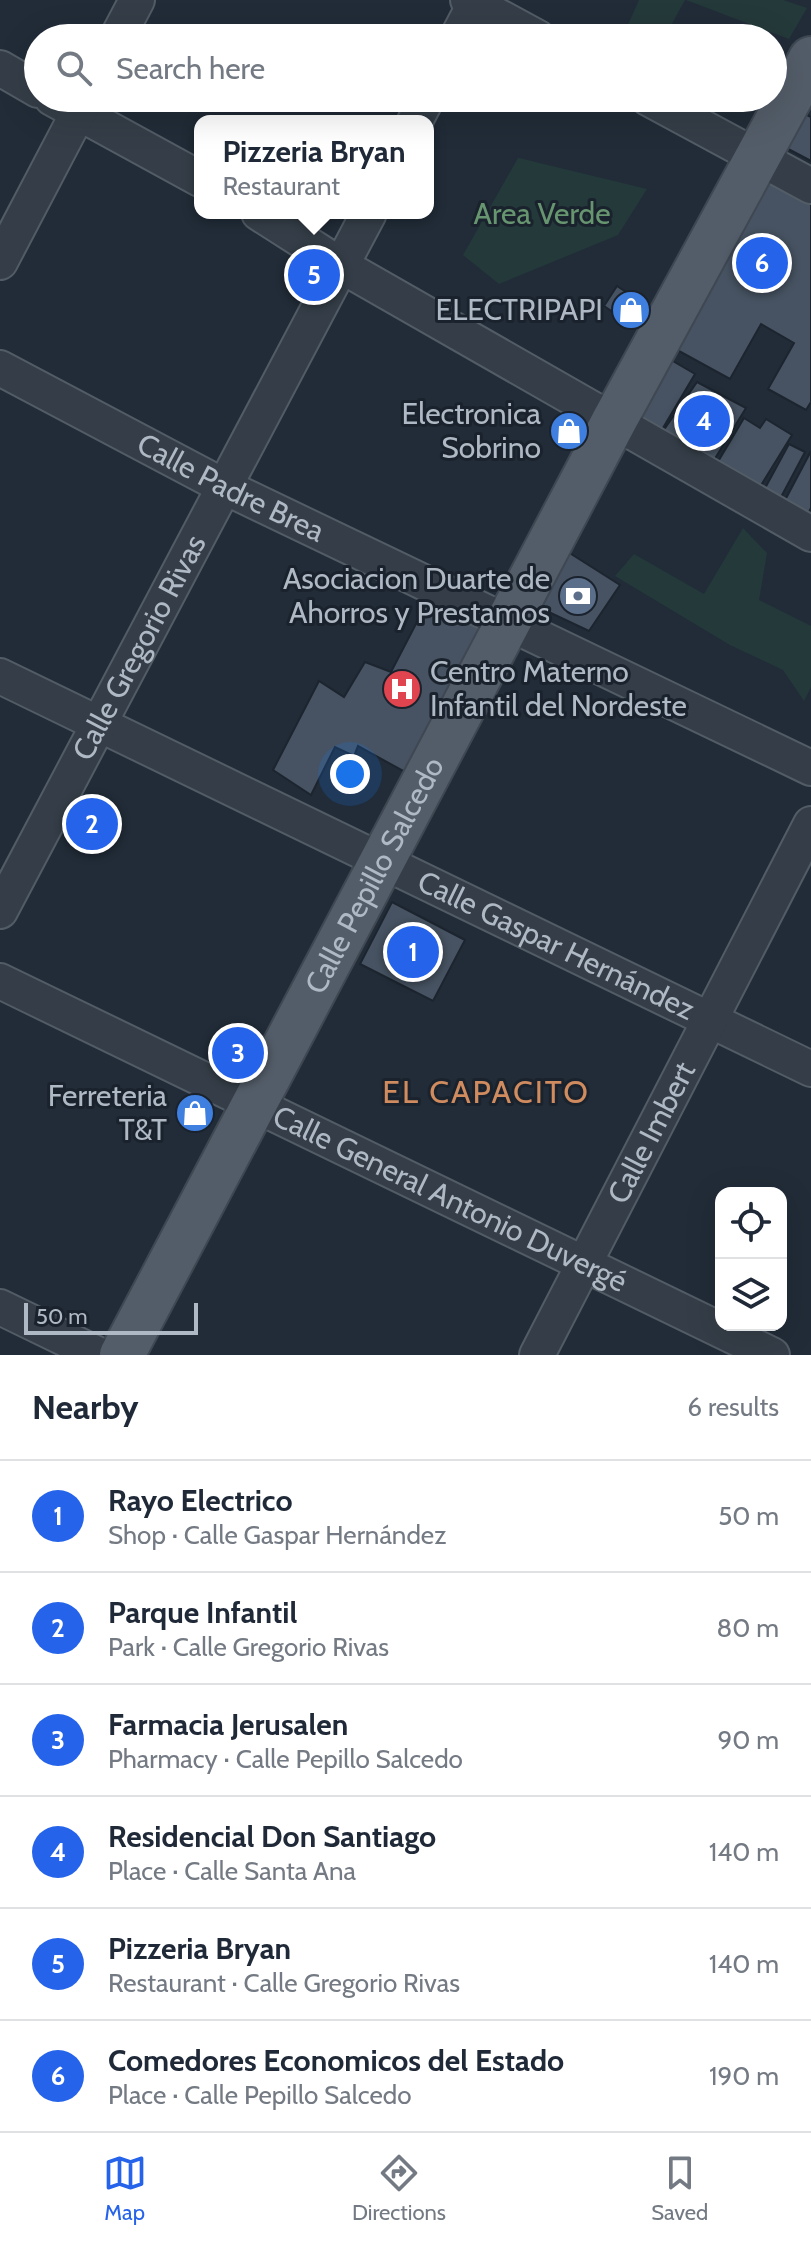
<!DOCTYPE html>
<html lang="en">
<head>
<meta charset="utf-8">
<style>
  :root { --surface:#fff; --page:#f2f2f3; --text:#1f2937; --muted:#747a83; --line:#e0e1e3; --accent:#2563eb }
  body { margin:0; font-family:Cabin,sans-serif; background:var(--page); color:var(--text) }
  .controls { position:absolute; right:24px; bottom:24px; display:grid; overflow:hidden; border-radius:16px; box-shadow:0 8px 32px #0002 }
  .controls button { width:72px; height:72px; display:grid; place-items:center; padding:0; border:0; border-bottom:2px solid var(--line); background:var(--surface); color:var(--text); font:40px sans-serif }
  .scale { position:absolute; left:24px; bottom:20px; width:174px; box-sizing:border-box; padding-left:8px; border:4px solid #afb9c5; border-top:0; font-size:22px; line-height:28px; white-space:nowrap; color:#afb9c5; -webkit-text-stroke:6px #1a232d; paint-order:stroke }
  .you { position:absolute; left:350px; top:774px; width:28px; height:28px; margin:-20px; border:6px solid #fff; border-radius:50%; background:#1a73e8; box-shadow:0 0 0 12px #1a73e833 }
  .badge { display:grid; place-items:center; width:52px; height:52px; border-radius:50%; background:var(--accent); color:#fff; font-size:26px; font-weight:700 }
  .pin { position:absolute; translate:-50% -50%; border:4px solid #fff; box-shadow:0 2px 8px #0006 }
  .popup { position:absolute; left:194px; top:115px; width:240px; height:104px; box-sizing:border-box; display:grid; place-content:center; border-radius:16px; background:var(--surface); filter:drop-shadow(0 2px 6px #0005); font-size:26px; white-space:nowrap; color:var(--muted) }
  .popup b { font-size:30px; color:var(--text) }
  .popup::after { content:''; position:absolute; left:50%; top:100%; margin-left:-16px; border:16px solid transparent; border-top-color:var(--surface) }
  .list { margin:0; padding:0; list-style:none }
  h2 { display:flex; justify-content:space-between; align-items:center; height:104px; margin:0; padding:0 32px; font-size:34px }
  h2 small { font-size:26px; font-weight:400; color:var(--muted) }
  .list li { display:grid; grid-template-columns:52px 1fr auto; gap:24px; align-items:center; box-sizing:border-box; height:112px; padding:0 32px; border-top:2px solid var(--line) }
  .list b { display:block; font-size:30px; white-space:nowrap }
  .list p { margin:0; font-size:26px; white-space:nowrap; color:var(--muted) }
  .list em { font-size:26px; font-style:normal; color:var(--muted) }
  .icon { flex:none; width:44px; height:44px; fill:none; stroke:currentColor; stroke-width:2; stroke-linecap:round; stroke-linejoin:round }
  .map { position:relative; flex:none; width:811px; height:1355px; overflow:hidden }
  .search { position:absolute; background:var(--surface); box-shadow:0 8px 32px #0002; left:24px; right:24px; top:24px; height:88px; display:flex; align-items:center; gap:20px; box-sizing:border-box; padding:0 28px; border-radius:44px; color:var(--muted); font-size:30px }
  .sheet { height:776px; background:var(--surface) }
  nav { display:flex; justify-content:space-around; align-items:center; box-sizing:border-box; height:112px; border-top:2px solid var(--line); background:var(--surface); font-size:22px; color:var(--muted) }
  nav a { display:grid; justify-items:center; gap:4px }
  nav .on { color:var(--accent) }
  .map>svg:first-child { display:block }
  .green { fill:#24393a }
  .building { fill:#475362; stroke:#1c252f; stroke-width:2 }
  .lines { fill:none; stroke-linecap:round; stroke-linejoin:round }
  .minor-casing { stroke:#525c66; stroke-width:38 }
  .major-casing { stroke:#3e4752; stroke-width:48 }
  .minor { stroke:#353e48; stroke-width:34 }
  .major { stroke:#535d69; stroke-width:44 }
  .labels { text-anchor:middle; stroke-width:6; stroke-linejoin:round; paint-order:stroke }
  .park-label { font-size:30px; fill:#679570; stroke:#1a232d }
  .poi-label { font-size:30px; fill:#afb9c5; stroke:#1a232d; text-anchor:end }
  .street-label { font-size:30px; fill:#afb9c5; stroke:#1a232d }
  .neighbourhood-label { font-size:32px; letter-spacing:2px; fill:#d08b5f; stroke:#1a232d }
</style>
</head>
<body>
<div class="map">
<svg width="811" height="1355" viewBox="0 0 811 1355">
  <rect width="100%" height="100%" fill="#212c38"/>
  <!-- green -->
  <path class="green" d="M 639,0 L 685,0 L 664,38 L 622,38 Z
    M 686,0 L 783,0 L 807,8 L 789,39 Z
    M 518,158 L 519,158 L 647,189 L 618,235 L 499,284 L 463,255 Z
    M 743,528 L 767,553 L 759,600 L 811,626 L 811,687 L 804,701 L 783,670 L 730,645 L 615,576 L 634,554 L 704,594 Z
    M 89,801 L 109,808 L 105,840 L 85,849 L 68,839 Z"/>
  <!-- building -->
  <path class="building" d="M 793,108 L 811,117 L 811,161 L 775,142 Z
    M 764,176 L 811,202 L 811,402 L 806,410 L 768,389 L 794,343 L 761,324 L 730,379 L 668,345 Z
    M 617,286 L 658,313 L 644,333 L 604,306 Z
    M 666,357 L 695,374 L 660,433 L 631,416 Z
    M 697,382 L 746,408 L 711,465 L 661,434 Z
    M 744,418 L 760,428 L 766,419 L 792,435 L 758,490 L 716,465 Z
    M 789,444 L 805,452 L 780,499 L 764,490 Z
    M 811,451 L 811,508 L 807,516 L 783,504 Z
    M 568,552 L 620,585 L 589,631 L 538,607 Z
    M 432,593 L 492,626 L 405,772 L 358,746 L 354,756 L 335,747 L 311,795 L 273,770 L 319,681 L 344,697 L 365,662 L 391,672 Z
    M 392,902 L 465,940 L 433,1001 L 360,964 Z"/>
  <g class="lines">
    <defs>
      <g id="minor">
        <path d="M 468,0 L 538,38"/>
        <path d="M 117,38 L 137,0"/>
        <path d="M 457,38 L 477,0"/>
        <path d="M 0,68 L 38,90"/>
        <path d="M 52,98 L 200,179"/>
        <path d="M 648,98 L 811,186"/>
        <path d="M 415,121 L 427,98"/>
        <path d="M 259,213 L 342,266 L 811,534"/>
        <path d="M 0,262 L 86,98"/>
        <path id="s1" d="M 0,368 L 223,486 L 811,768"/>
        <path id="s2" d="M 0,676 L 811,1069"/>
        <path id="s3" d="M 0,911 L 369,213"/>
        <path id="s4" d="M 0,981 L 772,1355"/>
        <path d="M 0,1307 L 99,1355"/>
        <path id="s5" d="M 537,1355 L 811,824"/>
      </g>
      <g id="major">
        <path id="s6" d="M 122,1355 L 614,421 L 811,59"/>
      </g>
    </defs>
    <!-- minor casing -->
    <use href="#minor" class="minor-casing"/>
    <!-- major casing -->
    <use href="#major" class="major-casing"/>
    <!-- minor -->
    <use href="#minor" class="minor"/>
    <!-- major -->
    <use href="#major" class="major"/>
  </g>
  <!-- icons -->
  <defs>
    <symbol id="shop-disc" viewBox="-11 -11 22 22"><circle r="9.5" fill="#3f7fe0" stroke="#1a232d"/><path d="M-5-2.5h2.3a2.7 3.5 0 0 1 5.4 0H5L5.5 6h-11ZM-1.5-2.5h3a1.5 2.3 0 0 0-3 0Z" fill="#fff"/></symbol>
    <symbol id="bank-disc" viewBox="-11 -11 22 22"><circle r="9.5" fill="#5c6f8a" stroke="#1a232d"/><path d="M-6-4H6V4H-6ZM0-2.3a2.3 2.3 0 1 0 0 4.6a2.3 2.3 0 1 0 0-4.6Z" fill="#fff"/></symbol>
    <symbol id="hospital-disc" viewBox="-11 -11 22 22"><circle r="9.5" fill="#e0444e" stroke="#1a232d"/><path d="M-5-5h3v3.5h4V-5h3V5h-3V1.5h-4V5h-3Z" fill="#fff"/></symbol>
  </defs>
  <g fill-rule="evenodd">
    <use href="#shop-disc" x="609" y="288" width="44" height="44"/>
    <use href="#shop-disc" x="547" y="409" width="44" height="44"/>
    <use href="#bank-disc" x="556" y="574" width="44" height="44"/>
    <use href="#hospital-disc" x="380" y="667" width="44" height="44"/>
    <use href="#shop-disc" x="173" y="1091" width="44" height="44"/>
  </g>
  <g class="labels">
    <!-- park labels -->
    <g class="park-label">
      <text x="542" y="224">Area Verde</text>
    </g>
    <!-- poi labels -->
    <g class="poi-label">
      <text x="603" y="320">ELECTRIPAPI</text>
      <text x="541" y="424">Electronica<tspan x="541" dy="34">Sobrino</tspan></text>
      <text x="550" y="589">Asociacion Duarte de<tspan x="550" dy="34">Ahorros y Prestamos</tspan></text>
      <text x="430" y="682" text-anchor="start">Centro Materno<tspan x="430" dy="34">Infantil del Nordeste</tspan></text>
      <text x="167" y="1106">Ferreteria<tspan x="167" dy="34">T&amp;T</tspan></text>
    </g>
    <!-- street labels -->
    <g class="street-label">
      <text dy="10" stroke="none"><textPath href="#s1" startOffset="260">Calle Padre Brea</textPath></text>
      <text dy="10" stroke="none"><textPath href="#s3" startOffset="298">Calle Gregorio Rivas</textPath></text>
      <text dy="10" stroke="none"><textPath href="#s6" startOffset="542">Calle Pepillo Salcedo</textPath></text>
      <text dy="10" stroke="none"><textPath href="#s2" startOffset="618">Calle Gaspar Hernández</textPath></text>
      <text dy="10" stroke="none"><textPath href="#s5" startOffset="250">Calle Imbert</textPath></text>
      <text dy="10" stroke="none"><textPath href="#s4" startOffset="500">Calle General Antonio Duvergé</textPath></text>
    </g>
    <!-- neighbourhood labels -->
    <g class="neighbourhood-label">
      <text x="486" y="1103">EL CAPACITO</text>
    </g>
  </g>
</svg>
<div class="controls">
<button><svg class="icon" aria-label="locate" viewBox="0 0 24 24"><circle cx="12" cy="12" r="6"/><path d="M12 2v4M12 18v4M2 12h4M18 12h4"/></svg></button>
<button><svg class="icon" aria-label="layers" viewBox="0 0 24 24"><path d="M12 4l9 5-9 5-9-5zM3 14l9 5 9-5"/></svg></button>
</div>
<div class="scale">50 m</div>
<div class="you"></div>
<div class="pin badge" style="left:413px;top:952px">1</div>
<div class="pin badge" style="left:92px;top:824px">2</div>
<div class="pin badge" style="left:238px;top:1053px">3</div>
<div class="pin badge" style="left:704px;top:421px">4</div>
<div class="pin badge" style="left:314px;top:275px">5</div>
<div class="popup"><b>Pizzeria Bryan</b>Restaurant</div>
<div class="pin badge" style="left:762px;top:263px">6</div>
<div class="search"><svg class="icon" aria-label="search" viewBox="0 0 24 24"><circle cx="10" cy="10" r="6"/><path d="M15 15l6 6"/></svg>Search here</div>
</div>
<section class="sheet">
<h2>Nearby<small>6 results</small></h2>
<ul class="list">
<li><span class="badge">1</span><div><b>Rayo Electrico</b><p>Shop · Calle Gaspar Hernández</p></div><em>50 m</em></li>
<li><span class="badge">2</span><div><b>Parque Infantil</b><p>Park · Calle Gregorio Rivas</p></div><em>80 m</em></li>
<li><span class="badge">3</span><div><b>Farmacia Jerusalen</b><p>Pharmacy · Calle Pepillo Salcedo</p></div><em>90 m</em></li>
<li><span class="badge">4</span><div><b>Residencial Don Santiago</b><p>Place · Calle Santa Ana</p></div><em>140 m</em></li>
<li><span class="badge">5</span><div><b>Pizzeria Bryan</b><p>Restaurant · Calle Gregorio Rivas</p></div><em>140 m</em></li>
<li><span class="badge">6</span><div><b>Comedores Economicos del Estado</b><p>Place · Calle Pepillo Salcedo</p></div><em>190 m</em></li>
</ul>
</section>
<nav>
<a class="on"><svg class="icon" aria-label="map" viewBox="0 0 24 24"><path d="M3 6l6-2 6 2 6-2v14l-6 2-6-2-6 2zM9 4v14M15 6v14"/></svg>Map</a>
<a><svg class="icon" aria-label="directions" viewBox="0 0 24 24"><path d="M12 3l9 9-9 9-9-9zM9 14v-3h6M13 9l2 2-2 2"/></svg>Directions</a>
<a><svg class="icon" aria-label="saved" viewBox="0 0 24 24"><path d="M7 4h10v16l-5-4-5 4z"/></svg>Saved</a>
</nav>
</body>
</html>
